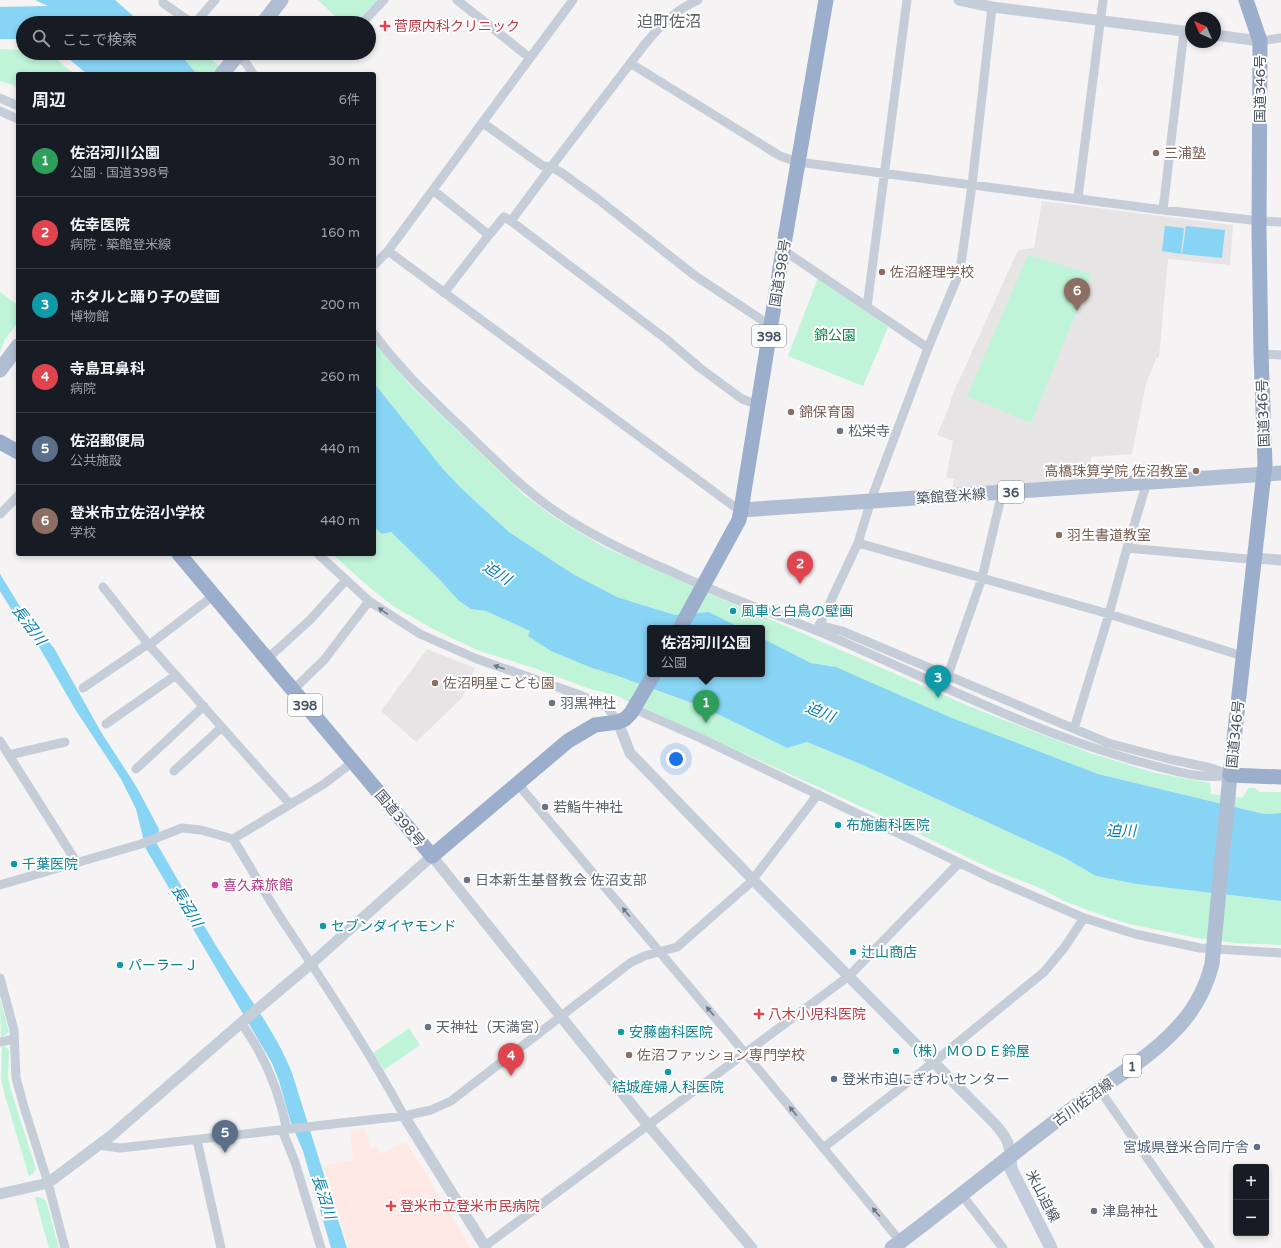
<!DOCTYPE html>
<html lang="ja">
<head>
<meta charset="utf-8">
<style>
  :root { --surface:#171b24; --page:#20242c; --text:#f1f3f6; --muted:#9ea1a6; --line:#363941; --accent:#d93025 }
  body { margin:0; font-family:"Varela Round","Noto Sans JP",sans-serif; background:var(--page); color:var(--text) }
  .controls { position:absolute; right:12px; bottom:12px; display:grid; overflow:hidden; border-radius:4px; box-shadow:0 2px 6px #0003 }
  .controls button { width:36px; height:36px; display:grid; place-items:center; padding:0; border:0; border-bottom:1px solid var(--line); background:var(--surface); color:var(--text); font:20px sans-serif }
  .compass { position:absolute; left:1185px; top:12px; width:36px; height:36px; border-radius:50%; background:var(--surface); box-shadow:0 2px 6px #0003; rotate:315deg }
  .you { position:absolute; left:676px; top:759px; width:14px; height:14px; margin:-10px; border:3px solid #fff; border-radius:50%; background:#1a73e8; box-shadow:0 0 0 6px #1a73e833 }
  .badge { display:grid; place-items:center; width:26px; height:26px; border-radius:50%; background:var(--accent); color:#fff; font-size:13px; font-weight:700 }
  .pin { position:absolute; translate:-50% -33px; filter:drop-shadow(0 1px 2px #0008) }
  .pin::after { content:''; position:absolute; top:21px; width:14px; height:12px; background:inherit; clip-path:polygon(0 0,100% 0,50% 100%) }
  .popup { position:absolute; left:647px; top:625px; width:118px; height:52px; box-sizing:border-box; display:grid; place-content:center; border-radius:4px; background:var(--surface); filter:drop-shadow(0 1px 3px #0005); font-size:13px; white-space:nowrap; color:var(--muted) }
  .popup b { font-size:15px; color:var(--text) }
  .popup::after { content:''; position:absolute; left:50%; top:100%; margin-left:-8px; border:8px solid transparent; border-top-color:var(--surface) }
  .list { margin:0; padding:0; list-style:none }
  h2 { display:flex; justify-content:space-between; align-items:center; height:52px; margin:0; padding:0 16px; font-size:17px }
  h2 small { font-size:13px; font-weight:400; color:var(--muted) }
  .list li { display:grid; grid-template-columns:26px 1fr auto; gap:12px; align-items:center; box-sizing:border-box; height:72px; padding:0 16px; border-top:1px solid var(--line) }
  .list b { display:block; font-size:15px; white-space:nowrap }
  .list p { margin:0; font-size:13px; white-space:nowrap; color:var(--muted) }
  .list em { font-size:13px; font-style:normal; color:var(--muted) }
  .icon { flex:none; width:22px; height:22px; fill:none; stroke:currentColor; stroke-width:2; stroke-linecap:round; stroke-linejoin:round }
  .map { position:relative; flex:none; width:1281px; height:1248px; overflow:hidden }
  .search { position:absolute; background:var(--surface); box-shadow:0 2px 6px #0003; left:16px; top:16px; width:360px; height:44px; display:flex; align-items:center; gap:10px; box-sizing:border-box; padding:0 14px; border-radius:22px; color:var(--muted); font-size:15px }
  .panel { position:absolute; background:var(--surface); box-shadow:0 2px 6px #0003; left:16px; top:72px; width:360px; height:484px; border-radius:4px }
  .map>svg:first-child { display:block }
  .education { fill:#e6e4e4 }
  .medical { fill:#fee9e4 }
  .green { fill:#bff4d9 }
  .water { fill:#88d4f5 }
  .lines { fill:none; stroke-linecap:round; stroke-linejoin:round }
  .minor { stroke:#c5cdd8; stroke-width:9 }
  .tertiary { stroke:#c5cdd8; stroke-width:11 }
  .secondary { stroke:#c4cddc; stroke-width:13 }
  .primary { stroke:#b0bed3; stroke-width:15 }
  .trunk { stroke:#9baecc; stroke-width:15 }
  .oneway { fill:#6e7885 }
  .health-dot { fill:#e0444e; stroke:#fff; stroke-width:1.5 }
  .education-dot { fill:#8d6e63; stroke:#fff; stroke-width:1.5 }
  .worship-dot { fill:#6b7280; stroke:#fff; stroke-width:1.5 }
  .culture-dot { fill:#0f9aa8; stroke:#fff; stroke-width:1.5 }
  .hotel-dot { fill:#d1479c; stroke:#fff; stroke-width:1.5 }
  .service-dot { fill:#5c6f8a; stroke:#fff; stroke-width:1.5 }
  .labels { text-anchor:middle; stroke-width:4; stroke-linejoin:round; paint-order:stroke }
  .shield { fill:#fff; stroke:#7f8791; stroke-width:1 }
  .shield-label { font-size:13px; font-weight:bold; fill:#485362 }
  .health-label { font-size:14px; fill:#be3a42; stroke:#fff; text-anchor:start }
  .street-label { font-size:14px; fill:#485362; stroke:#fff }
  .education-label { font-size:14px; fill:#785e54; stroke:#fff; text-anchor:start }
  .park-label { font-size:14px; fill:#0e8254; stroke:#fff }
  .worship-label { font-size:14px; fill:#5b616d; stroke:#fff; text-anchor:start }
  .culture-label { font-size:14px; fill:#0d838f; stroke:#fff; text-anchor:start }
  .hotel-label { font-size:14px; fill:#b23c85; stroke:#fff; text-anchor:start }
  .service-label { font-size:14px; fill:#4e5e75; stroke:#fff; text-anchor:start }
  .water-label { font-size:15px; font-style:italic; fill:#017db4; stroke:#fff }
  .quarter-label { font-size:16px; fill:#5e6268; stroke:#fff }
</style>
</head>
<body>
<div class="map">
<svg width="1281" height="1248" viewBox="0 0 1281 1248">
  <rect width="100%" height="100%" fill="#f5f3f3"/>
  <!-- education -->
  <path class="education" d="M 1042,201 L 1233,225 L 1230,265 L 1168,259 L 1159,357 L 1156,359 L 1146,384 L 1132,454 L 1091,457 L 1091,481 L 952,489 L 954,479 L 946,478 L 953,441 L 937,435 L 949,407 L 952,396 L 1018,250 L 1034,248 Z
    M 427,649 L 475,668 L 462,698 L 416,742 L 381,711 Z"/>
  <!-- medical -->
  <path class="medical" d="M 365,1128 L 371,1149 L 375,1146 L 381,1154 L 406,1142 L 471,1248 L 349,1248 L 323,1165 L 353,1160 L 350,1129 Z"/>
  <!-- green -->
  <path class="green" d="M 318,0 L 378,0 L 355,23 L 342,23 Z
    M 0,49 L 23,50 L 23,53 L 35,53 L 57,60 L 75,74 L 18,74 L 18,89 L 13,85 L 0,81 Z
    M 179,53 L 208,53 L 207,55 L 228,74 L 197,74 Z
    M 1028,255 L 1092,274 L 1031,423 L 967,396 Z
    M 818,278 L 888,327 L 863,386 L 788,356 Z
    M 0,292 L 18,305 L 18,322 L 5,339 L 0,352 Z
    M 374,342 L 411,386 L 524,495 L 554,517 L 602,546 L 712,595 L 772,620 L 971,707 L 1090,753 L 1155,773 L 1210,783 L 1211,794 L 1242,798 L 1249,788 L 1255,788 L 1259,792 L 1281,792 L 1281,813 L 1264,814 L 1098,774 L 952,718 L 836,667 L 811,663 L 762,638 L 762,628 L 741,628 L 709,612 L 675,615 L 617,597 L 573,574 L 509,532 L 462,489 L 443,469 L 374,383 Z
    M 374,527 L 382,534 L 391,532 L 439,579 L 458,600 L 471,608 L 486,611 L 530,631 L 592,668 L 615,675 L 703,707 L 787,748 L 807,742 L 865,766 L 1063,857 L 1096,876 L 1136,884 L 1281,901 L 1281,945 L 1236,943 L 1197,938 L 1129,924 L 1107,917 L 1064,901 L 1040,888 L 998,872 L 882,816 L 646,709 L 636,706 L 618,696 L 587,688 L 534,668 L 477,650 L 433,629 L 393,606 L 368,586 L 332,554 L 374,554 Z
    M 0,999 L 9,1032 L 1,1038 Z
    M 409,1028 L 420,1045 L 384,1070 L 373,1053 Z
    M 4,1046 L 9,1050 L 8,1077 L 10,1087 L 36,1169 L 33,1174 L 29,1176 L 5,1096 L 1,1078 L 2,1047 Z
    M 38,1197 L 42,1198 L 46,1201 L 59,1248 L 49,1248 L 35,1198 Z"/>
  <!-- water -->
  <path class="water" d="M 35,0 L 115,0 L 141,23 L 23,23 L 23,39 L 0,39 L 0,7 L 48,6 Z
    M 62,53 L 179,53 L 197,74 L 87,74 Z
    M 1165,226 L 1184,228 L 1181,254 L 1162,251 Z
    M 1186,226 L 1225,230 L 1222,258 L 1182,254 Z
    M 374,383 L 443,469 L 462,489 L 509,532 L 573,574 L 617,597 L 675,615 L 709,612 L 741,628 L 650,628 L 650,674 L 762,674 L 762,638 L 811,663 L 836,667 L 952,718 L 1098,774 L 1264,814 L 1281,813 L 1281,901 L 1136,884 L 1096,876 L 1063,857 L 865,766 L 807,742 L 787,748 L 703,707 L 615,675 L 592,668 L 551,651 L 528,636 L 530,631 L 486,611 L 471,609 L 458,600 L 439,579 L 391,532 L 382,534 L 374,527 Z
    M 0,574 L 24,613 L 54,648 L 101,732 L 136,786 L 159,829 L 157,844 C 180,883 201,922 225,960 C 248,997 276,1032 292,1073 L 347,1248 L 331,1248 L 303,1151 L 291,1123 L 279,1081 L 272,1063 L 146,849 L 136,809 L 121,779 L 75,709 L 38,645 L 16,617 L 0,591 Z"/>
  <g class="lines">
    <!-- minor -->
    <path class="minor" d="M 163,0 L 163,3 L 192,23
      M 992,7 L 972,185 L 960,271 L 928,348 L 872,497 L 858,543 L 1109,614 L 1236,654 L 1244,655
      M 195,23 L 215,0
      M 362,23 L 384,0
      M 1260,41 L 1281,38
      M 234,53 L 246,63 L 253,74
      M 530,58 L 573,0
      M 630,63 L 780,156 L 798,162 L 1163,210 L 1260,221 L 1281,222
      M 0,98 L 18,106
      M 0,111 L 18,119
      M 483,123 L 543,166 L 551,167 L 562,173 L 599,200 L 694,275 L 771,326
      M 433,190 L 489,235
      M 1078,198 L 1103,0
      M 1163,210 L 1184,31
      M 511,221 L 666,339 L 700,368 L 742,399 L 758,405
      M 783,250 L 928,348
      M 388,251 L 732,505 L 741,510
      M 374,265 L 388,251 L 530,58 L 457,0
      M 444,293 L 489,235 L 504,217 L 511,221 L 551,167 L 645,44 C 660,26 675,10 698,0
      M 867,307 L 907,0
      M 374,334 C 401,371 436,403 469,435 C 497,462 525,491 558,513 C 591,535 626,552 663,568 C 688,579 714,591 740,601 C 773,614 808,626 841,641 C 942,685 1041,736 1148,764 C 1174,771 1203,780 1230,775
      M 1261,354 L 1281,355
      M 0,514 L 18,496
      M 1127,548 L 1248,559 L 1254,558
      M 318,554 L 369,601 L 420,634 L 477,659 L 577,694 L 601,704 L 607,707 L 618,722
      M 103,587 L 149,645
      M 213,596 L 149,645 L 290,804
      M 819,625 L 842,631 L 1108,743 L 1169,759 L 1211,768 L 1229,774
      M 817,630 L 858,543
      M 267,659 L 310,620 L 346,580
      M 948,675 L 982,578 L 1001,497 L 1001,492
      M 83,688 L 148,644
      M 293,690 L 324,660 L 369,601
      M 636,706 L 639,711 L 698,737 L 989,877 L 1084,918 L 1135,934 L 1200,948 L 1281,953
      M 106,724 L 176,675
      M 1074,729 L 1109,614 L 1127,548 L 1147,482
      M 0,741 L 77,863
      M 9,755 L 65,742
      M 136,769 L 204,706
      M 174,771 L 222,727
      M 517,783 L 745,1053 L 901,1242
      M 233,839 C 248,863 262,888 277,912 C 321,979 366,1045 404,1116
      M 0,885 L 141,844 L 182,828 L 201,830 L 233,839 L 324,784 L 353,762
      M 0,978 L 14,1030 L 16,1078 L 24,1107 L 48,1183 L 65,1248
      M 241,1023 C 264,1054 279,1091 287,1130
      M 0,1042 L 14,1039
      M 1099,1089 L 1210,1248
      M 282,1130 L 295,1162 L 321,1248
      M 197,1140 L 221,1248
      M 98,1145 L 120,1148 L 404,1116 L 431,1110 L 451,1101 L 630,963 L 644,956 L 677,947 L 750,883 L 818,794
      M 823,1148 L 934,1062 L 1044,972 L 1064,948 L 1084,918
      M 962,1195 L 1003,1248
      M 485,1246 L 849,976 L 959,863"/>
    <!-- tertiary -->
    <path class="tertiary" d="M 959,0 L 992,7 L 1191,32
      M 1215,35 L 1260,41
      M 1254,558 L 1281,560
      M 618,722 L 630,753 L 758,885 L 995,1124 C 1004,1135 1010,1141 1010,1157
      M 404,1116 L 486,1248
      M 0,1194 L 48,1183 L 112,1135 L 241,1023 L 312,963 L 432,856 L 648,1125 L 752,1248"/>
    <!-- secondary -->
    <path class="secondary" d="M 1010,1157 L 1011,1169 L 1051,1248"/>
    <!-- primary -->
    <path class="primary" d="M 263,23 L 281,0
      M 222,74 L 239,53
      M 0,370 L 18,346
      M 741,510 L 1281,473
      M 892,1248 C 955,1201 1016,1150 1080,1103 C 1113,1078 1150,1058 1178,1027 C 1195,1009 1206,988 1212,964 L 1230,775"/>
    <!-- trunk -->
    <path class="trunk" d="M 1246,0 L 1260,41 L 1259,230 L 1261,354 L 1265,464 L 1230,775 L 1281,777
      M 0,442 L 18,452
      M 179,554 L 432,856 L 568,741 L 595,725 L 618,722 L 625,719 L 631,713 L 654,674
      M 680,628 L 739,520 L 741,510 L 783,250 L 826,0"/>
  </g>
  <!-- one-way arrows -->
  <defs><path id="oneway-solid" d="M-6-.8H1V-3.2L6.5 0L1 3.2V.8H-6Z"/></defs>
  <g class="oneway">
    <use href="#oneway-solid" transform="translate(383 611) rotate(-145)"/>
    <use href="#oneway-solid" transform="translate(499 667) rotate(-161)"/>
    <use href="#oneway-solid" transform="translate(626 912) rotate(-130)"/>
    <use href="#oneway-solid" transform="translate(710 1011) rotate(-130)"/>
    <use href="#oneway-solid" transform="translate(793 1111) rotate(-129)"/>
    <use href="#oneway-solid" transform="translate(876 1212) rotate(-130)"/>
  </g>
  <!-- markers -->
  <g class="health-dot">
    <path d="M383 20h4v4h4v4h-4v4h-4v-4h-4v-4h4z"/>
    <path d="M757 1008h4v4h4v4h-4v4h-4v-4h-4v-4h4z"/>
    <path d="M389 1200h4v4h4v4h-4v4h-4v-4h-4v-4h4z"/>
  </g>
  <g class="education-dot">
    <circle cx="1156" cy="153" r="4"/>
    <circle cx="882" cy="272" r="4"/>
    <circle cx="791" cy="412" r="4"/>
    <circle cx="1196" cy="471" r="4"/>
    <circle cx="1059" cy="535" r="4"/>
    <circle cx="435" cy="683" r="4"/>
    <circle cx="629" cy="1055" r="4"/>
  </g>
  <g class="worship-dot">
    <circle cx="840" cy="431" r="4"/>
    <circle cx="552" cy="703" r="4"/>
    <circle cx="545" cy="807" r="4"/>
    <circle cx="467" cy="880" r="4"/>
    <circle cx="428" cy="1027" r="4"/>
    <circle cx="1094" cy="1211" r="4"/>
  </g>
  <g class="culture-dot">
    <circle cx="733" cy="611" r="4"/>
    <circle cx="838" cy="825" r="4"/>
    <circle cx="14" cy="864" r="4"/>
    <circle cx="323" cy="926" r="4"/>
    <circle cx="853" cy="952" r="4"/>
    <circle cx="120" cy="965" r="4"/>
    <circle cx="621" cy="1032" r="4"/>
    <circle cx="896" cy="1051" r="4"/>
    <circle cx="668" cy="1072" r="4"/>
  </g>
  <circle class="hotel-dot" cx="215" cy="885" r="4"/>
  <g class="service-dot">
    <circle cx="834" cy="1079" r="4"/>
    <circle cx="1257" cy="1147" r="4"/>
  </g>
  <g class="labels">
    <!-- shield labels -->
    <g class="shield">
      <rect x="752" y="325" width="34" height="22" rx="3"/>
      <rect x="998" y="481" width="26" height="22" rx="3"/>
      <rect x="288" y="694" width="34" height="22" rx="3"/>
      <rect x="1123" y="1055" width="18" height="22" rx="3"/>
    </g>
    <g class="shield-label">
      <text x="769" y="341">398</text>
      <text x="1011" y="497">36</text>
      <text x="305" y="710">398</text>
      <text x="1132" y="1071">1</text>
    </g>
    <!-- health labels -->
    <g class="health-label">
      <text x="394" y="31">菅原内科クリニック</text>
      <text x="768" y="1019">八木小児科医院</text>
      <text x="400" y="1211">登米市立登米市民病院</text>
    </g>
    <!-- street labels -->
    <g class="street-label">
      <text transform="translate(1260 89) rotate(-90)" y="5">国道346号</text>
      <text transform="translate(780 273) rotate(-81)" y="5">国道398号</text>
      <text transform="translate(1263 413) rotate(-92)" y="5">国道346号</text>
      <text transform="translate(951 496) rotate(-4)" y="5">築館登米線</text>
      <text transform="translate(1235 734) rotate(-84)" y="5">国道346号</text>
      <text transform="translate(400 818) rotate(50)" y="5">国道398号</text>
      <text transform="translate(1083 1102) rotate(-36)" y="5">古川佐沼線</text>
      <text transform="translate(1043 1196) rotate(63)" y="5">米山迫線</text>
    </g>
    <!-- education labels -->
    <g class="education-label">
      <text x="1164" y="158">三浦塾</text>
      <text x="890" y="277">佐沼経理学校</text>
      <text x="799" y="417">錦保育園</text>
      <text x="1188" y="476" text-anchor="end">高橋珠算学院 佐沼教室</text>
      <text x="1067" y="540">羽生書道教室</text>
      <text x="443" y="688">佐沼明星こども園</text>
      <text x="637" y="1060">佐沼ファッション専門学校</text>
    </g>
    <!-- park labels -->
    <g class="park-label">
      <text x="835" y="340">錦公園</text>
    </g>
    <!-- worship labels -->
    <g class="worship-label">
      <text x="848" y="436">松栄寺</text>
      <text x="560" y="708">羽黒神社</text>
      <text x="553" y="812">若鮨牛神社</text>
      <text x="475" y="885">日本新生基督教会 佐沼支部</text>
      <text x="436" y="1032">天神社（天満宮）</text>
      <text x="1102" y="1216">津島神社</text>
    </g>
    <!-- culture labels -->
    <g class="culture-label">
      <text x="741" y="616">風車と白鳥の壁画</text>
      <text x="846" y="830">布施歯科医院</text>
      <text x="22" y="869">千葉医院</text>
      <text x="331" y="931">セブンダイヤモンド</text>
      <text x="861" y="957">辻山商店</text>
      <text x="128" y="970">パーラーＪ</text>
      <text x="629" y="1037">安藤歯科医院</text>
      <text x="904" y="1056">（株）ＭＯＤＥ鈴屋</text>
      <text x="668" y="1092" text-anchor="middle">結城産婦人科医院</text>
    </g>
    <!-- hotel labels -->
    <g class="hotel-label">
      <text x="223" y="890">喜久森旅館</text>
    </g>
    <!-- service labels -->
    <g class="service-label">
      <text x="842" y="1084">登米市迫にぎわいセンター</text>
      <text x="1249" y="1152" text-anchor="end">宮城県登米合同庁舎</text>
    </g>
    <!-- water labels -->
    <g class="water-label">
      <text transform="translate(497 573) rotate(32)" y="5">迫川</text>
      <text transform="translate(29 625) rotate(53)" y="5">長沼川</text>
      <text transform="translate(820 712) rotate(22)" y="5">迫川</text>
      <text x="1121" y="836">迫川</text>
      <text transform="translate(187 906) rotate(59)" y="5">長沼川</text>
      <text transform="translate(324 1197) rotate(72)" y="5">長沼川</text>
    </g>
    <!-- quarter labels -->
    <g class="quarter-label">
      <text x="669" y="27">迫町佐沼</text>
    </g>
  </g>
</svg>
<div class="controls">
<button>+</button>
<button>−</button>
</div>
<svg class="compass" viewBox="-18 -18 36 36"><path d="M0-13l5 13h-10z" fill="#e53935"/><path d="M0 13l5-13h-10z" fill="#9ea1a6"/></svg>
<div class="you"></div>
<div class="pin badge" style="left:706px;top:723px;background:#2e9e5b">1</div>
<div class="popup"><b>佐沼河川公園</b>公園</div>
<div class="pin badge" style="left:800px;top:584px;background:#e0444e">2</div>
<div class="pin badge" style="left:938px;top:698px;background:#0f9aa8">3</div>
<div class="pin badge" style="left:511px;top:1076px;background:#e0444e">4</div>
<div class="pin badge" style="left:225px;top:1153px;background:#5c6f8a">5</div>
<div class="pin badge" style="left:1077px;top:311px;background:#8d6e63">6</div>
<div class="search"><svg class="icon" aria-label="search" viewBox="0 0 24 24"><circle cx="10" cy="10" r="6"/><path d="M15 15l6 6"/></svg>ここで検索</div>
<section class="panel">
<h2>周辺<small>6件</small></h2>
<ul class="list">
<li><span class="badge" style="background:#2e9e5b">1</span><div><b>佐沼河川公園</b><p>公園 · 国道398号</p></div><em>30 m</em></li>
<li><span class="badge" style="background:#e0444e">2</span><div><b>佐幸医院</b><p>病院 · 築館登米線</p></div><em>160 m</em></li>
<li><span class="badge" style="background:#0f9aa8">3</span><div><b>ホタルと踊り子の壁画</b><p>博物館</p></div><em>200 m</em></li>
<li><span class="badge" style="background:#e0444e">4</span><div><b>寺島耳鼻科</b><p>病院</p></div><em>260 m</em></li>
<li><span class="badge" style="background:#5c6f8a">5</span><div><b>佐沼郵便局</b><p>公共施設</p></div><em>440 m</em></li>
<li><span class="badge" style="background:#8d6e63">6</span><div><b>登米市立佐沼小学校</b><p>学校</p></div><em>440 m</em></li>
</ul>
</section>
</div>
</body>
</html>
